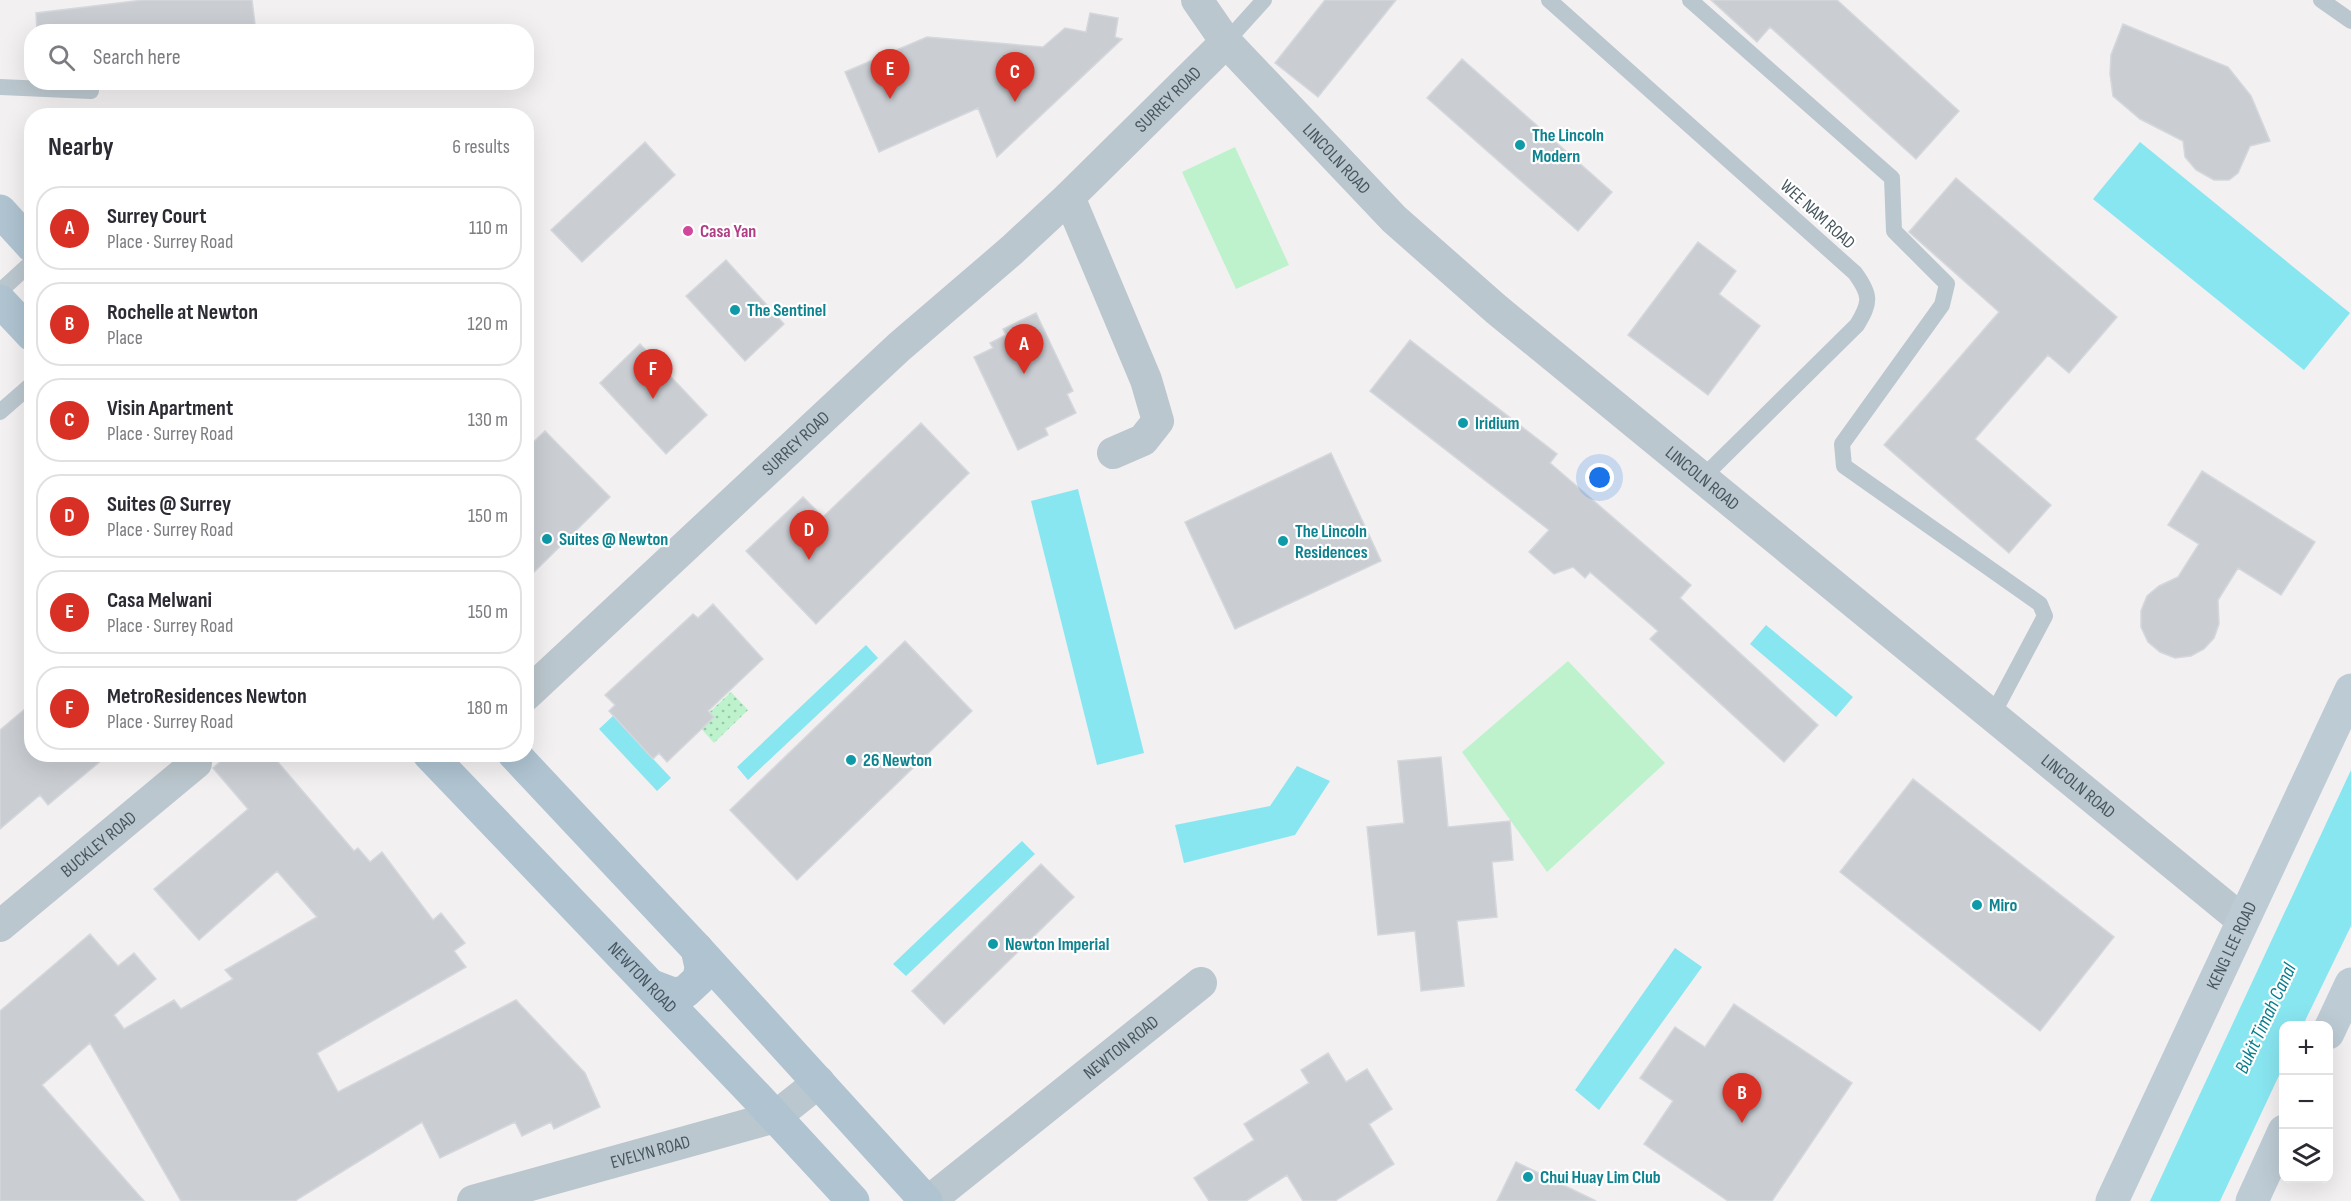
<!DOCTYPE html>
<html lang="en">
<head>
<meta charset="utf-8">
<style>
  :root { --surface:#fff; --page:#f7f7f7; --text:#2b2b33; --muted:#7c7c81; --line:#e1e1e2; --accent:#d93025 }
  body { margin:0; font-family:"Sofia Sans Condensed",sans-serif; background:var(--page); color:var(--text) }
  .controls { position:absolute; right:18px; bottom:18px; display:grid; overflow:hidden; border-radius:12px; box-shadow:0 6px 24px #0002 }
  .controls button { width:54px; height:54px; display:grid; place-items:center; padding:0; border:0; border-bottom:2px solid var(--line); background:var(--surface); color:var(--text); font:30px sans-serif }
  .you { position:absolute; left:1600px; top:478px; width:21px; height:21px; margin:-15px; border:4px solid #fff; border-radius:50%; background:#1a73e8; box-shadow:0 0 0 9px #1a73e833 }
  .badge { display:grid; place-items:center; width:39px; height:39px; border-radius:50%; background:var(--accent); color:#fff; font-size:20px; font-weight:700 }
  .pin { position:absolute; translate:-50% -50px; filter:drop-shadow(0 2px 3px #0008) }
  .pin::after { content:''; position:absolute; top:32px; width:21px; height:18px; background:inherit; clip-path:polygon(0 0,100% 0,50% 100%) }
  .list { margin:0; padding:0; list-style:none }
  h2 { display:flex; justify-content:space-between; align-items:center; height:78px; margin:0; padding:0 24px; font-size:26px }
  h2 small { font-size:20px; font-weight:400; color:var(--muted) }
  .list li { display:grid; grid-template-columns:39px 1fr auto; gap:18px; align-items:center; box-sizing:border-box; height:84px; margin:0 12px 12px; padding:0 12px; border:2px solid var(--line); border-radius:24px }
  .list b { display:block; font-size:22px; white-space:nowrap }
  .list p { margin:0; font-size:20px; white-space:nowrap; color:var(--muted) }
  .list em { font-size:20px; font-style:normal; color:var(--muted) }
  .icon { flex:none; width:33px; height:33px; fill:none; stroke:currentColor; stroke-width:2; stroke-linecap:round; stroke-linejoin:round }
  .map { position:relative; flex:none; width:2351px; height:1201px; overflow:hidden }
  .search { position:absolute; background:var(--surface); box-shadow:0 6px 24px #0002; left:24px; top:24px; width:510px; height:66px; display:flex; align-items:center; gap:15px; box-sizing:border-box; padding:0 21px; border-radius:24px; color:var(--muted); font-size:22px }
  .panel { position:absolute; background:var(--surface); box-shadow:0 6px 24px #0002; left:24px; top:108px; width:510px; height:654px; border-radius:24px }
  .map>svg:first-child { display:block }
  .grass { fill:#bdf2cc }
  .park { fill:url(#park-dots) }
  .water { fill:#88e6f1 }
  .building { fill:#caced3; stroke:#d4d7dc; stroke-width:1.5 }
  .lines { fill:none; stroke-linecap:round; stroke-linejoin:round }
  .lane { stroke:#bbc7ce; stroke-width:16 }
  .street { stroke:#bbc7ce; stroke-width:32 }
  .secondary { stroke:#bdcbd5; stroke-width:33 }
  .primary { stroke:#afc3d1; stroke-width:33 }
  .culture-dot { fill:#0f9aa8; stroke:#fff; stroke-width:2 }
  .hotel-dot { fill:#d1479c; stroke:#fff; stroke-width:2 }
  .labels { text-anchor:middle; stroke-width:4.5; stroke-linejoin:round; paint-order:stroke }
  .street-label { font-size:18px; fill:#47565f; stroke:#fff }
  .culture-label { font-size:18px; font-weight:bold; fill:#0d838f; stroke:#fff; text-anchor:start }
  .hotel-label { font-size:18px; font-weight:bold; fill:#b23c85; stroke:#fff; text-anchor:start }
  .water-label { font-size:20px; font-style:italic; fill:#077e8c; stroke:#fff }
</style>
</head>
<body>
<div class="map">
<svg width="2351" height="1201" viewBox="0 0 2351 1201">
  <defs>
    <pattern id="park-dots" width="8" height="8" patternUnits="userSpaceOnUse" patternTransform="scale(1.5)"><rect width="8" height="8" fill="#bdf2cc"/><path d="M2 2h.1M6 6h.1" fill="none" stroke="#9bc7a9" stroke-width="1.8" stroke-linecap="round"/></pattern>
  </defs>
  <rect width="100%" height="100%" fill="#f3f0f1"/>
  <!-- grass -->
  <path class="grass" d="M 1235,147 L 1289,265 L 1236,289 L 1182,172 Z
    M 1568,661 L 1665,763 L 1547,872 L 1462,752 Z"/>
  <!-- park -->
  <path class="park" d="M 731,692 L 748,710 L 714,743 L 697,724 Z"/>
  <!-- water -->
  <path class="water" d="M 2140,142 L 2350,313 L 2304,370 L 2093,199 Z
    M 1078,489 L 1144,753 L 1097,765 L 1031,501 Z
    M 1766,625 L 1853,697 L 1836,717 L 1750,644 Z
    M 866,645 L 878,658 L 748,780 L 737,767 Z
    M 613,716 L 671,778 L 657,791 L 599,729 Z
    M 1297,766 L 1330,781 L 1295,835 L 1184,863 L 1175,825 L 1270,806 Z
    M 2351,770 L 2351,926 L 2303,1025 L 2284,1026 L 2283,1067 L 2220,1201 L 2150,1201 Z
    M 1022,841 L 1035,854 L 906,976 L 893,964 Z
    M 1675,948 L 1702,967 L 1599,1110 L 1575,1090 Z"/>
  <!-- building -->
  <path class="building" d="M 143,0 L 252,0 L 256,32 L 37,32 L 36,13 Z
    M 1325,0 L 1396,0 L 1318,97 L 1275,63 Z
    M 1711,0 L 1837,0 L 1959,111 L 1916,159 L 1770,27 L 1757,42 Z
    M 1090,13 L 1118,18 L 1115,37 L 1122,39 L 997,157 L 978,108 L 879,152 L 845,72 L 927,37 L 1043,47 L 1065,28 L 1086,32 Z
    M 2123,24 L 2228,67 L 2251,96 L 2270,141 L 2250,146 L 2238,173 L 2229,180 L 2214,180 L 2196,170 L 2185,157 L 2183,141 L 2140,119 L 2113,96 L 2110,74 L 2111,55 Z
    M 1462,59 L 1612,192 L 1578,231 L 1427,98 Z
    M 645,142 L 675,175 L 582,262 L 551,230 Z
    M 1956,178 L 2117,317 L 2069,373 L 2048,355 L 1975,439 L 2051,505 L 2009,553 L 1884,445 L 1999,312 L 1909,232 Z
    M 1698,242 L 1736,271 L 1719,294 L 1760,326 L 1708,395 L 1628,335 Z
    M 726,260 L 784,324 L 745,361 L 686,296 Z
    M 1036,313 L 1073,391 L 1067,394 L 1076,413 L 1045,428 L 1048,435 L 1018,450 L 974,357 L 993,348 L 990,343 L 1006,335 L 1003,329 Z
    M 1410,340 L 1557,454 L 1550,463 L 1691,585 L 1680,598 L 1818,725 L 1784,762 L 1650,639 L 1658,631 L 1590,572 L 1585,578 L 1573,567 L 1554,574 L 1529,552 L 1549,530 L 1370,391 Z
    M 640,344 L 707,415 L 666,454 L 600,383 Z
    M 921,423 L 969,473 L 816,624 L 746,551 L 803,497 L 823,517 Z
    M 545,431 L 610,497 L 526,580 L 526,449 Z
    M 1331,453 L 1381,561 L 1235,629 L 1185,522 Z
    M 2202,471 L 2315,542 L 2281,595 L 2238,568 L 2218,600 L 2219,624 L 2214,638 L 2204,649 L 2191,656 L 2175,658 L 2160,652 L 2148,642 L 2141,627 L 2141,611 L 2147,596 L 2159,586 L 2178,577 L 2199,544 L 2168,525 Z
    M 713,604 L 763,659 L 708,711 L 714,717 L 667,762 L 659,753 L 653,759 L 609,711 L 615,705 L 605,695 L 693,614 L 698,618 Z
    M 905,641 L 972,711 L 797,880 L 730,810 Z
    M 32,703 L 32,754 L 109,754 L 48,805 L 40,795 L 0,829 L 0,730 Z
    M 229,754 L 271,754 L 354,851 L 358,848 L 370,862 L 382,852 L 433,920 L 441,913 L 465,943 L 454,951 L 466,967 L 317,1053 L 338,1092 L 516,1000 L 585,1073 L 600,1107 L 554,1129 L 551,1122 L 522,1136 L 515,1122 L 440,1158 L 422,1122 L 295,1201 L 181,1201 L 90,1043 L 42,1085 L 144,1201 L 0,1201 L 0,1011 L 90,934 L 118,966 L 134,953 L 156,979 L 114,1015 L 124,1029 L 174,1000 L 181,1009 L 233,979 L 225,970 L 317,917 L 277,871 L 199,940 L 154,889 L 248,809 L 213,768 Z
    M 1441,757 L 1448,827 L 1510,821 L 1513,860 L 1492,862 L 1497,917 L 1457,921 L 1464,986 L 1421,991 L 1415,931 L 1378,935 L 1367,827 L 1404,823 L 1398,761 Z
    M 1913,779 L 2114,937 L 2040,1031 L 1840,872 Z
    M 1041,864 L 1074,897 L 944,1024 L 912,991 Z
    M 1734,1004 L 1852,1083 L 1772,1201 L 1728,1201 L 1644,1144 L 1673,1101 L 1640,1078 L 1675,1027 L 1705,1047 Z
    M 1328,1053 L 1346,1082 L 1367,1069 L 1392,1109 L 1369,1124 L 1394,1164 L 1335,1201 L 1303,1201 L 1287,1175 L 1246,1201 L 1209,1201 L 1194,1178 L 1254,1140 L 1244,1124 L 1309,1083 L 1301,1070 Z
    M 1516,1162 L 1596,1201 L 1497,1201 Z"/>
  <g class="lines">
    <!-- lane -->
    <path class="lane" d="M 1549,0 L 1855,273 C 1871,295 1871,302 1857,325 L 1702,478
      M 1690,0 L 1892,178 L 1894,231 L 1947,284 L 1942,305 L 1842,444 L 1844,466 L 2040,604 L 2045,616 L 1993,714
      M 2321,0 L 2351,21
      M 1226,42 L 1264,0
      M 0,87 L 91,91
      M 0,291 L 32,262
      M 0,412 L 32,384"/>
    <!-- street -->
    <g class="street">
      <path id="s1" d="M 1197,0 L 1226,42 L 1394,219 L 1496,309 L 2242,920"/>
      <path d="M 1069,197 L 1146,380 L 1158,421 L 1143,440 L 1113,453"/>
      <path id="s2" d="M 526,695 L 899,347 L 1012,250 L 1069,197 L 1226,42"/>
      <path id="s3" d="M 0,926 L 196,763"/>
      <path id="s4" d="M 473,1201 L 775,1117 L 819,1082"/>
      <path id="s5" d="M 929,1201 L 1201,983"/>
    </g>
    <!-- secondary -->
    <g class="secondary">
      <path d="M 2328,1033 L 2351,984"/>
      <path id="s6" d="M 2112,1201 L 2351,690"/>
      <path d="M 2252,1201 L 2284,1131"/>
    </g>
    <!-- primary -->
    <g class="primary">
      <path d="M 0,211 L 32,246"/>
      <path d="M 0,301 L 32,335"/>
      <path id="s7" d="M 429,754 L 756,1096 L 853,1201"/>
      <path d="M 514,754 L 697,949 L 926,1201"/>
      <path d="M 652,986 L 673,994 L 685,992 L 699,979 L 701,967 L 697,949"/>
    </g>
  </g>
  <!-- markers -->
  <g class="culture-dot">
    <circle cx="1520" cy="145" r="6"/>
    <circle cx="735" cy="310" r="6"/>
    <circle cx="1463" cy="423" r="6"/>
    <circle cx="547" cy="539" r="6"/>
    <circle cx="1283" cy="541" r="6"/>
    <circle cx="851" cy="760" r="6"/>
    <circle cx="1977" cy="905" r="6"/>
    <circle cx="993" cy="944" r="6"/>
    <circle cx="1528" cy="1177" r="6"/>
  </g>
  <circle class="hotel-dot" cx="688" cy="231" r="6"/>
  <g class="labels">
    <!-- street labels -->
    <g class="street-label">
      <text dy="6" stroke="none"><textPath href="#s2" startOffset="876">SURREY ROAD</textPath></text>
      <text dy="6" stroke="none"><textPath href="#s1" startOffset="212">LINCOLN ROAD</textPath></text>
      <text transform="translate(1818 214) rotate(42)" y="6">WEE NAM ROAD</text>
      <text dy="6" stroke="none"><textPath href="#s2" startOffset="369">SURREY ROAD</textPath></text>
      <text dy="6" stroke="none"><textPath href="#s1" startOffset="698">LINCOLN ROAD</textPath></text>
      <text dy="6" stroke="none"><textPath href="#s1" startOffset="1184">LINCOLN ROAD</textPath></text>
      <text dy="6" stroke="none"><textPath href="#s3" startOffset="128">BUCKLEY ROAD</textPath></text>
      <text dy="6" stroke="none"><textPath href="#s6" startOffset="282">KENG LEE ROAD</textPath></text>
      <text dy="6" stroke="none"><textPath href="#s7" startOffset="309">NEWTON ROAD</textPath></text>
      <text dy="6" stroke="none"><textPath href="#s5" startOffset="246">NEWTON ROAD</textPath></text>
      <text dy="6" stroke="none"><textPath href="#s4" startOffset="184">EVELYN ROAD</textPath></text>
    </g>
    <!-- culture labels -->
    <g class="culture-label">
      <text x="1532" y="141">The Lincoln<tspan x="1532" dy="21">Modern</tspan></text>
      <text x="747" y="316">The Sentinel</text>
      <text x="1475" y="429">Iridium</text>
      <text x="1295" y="537">The Lincoln<tspan x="1295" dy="21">Residences</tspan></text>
      <text x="559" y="545">Suites @ Newton</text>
      <text x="863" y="766">26 Newton</text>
      <text x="1989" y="911">Miro</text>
      <text x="1005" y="950">Newton Imperial</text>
      <text x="1540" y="1183">Chui Huay Lim Club</text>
    </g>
    <!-- hotel labels -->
    <g class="hotel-label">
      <text x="700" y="237">Casa Yan</text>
    </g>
    <!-- water labels -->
    <g class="water-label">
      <text transform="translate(2265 1018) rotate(-65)" y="7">Bukit Timah Canal</text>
    </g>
  </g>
</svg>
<div class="controls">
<button>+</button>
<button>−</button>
<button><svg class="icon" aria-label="layers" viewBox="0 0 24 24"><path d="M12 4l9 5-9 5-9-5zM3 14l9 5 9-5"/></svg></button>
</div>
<div class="you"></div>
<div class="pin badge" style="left:1024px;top:374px">A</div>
<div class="pin badge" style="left:1742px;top:1123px">B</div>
<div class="pin badge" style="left:1015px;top:102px">C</div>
<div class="pin badge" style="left:809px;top:560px">D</div>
<div class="pin badge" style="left:890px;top:99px">E</div>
<div class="pin badge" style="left:653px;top:399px">F</div>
<div class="search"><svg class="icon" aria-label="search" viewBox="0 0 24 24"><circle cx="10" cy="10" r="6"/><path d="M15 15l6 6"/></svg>Search here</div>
<section class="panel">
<h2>Nearby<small>6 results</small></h2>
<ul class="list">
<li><span class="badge">A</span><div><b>Surrey Court</b><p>Place · Surrey Road</p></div><em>110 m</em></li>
<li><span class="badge">B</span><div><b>Rochelle at Newton</b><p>Place</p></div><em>120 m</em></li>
<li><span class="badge">C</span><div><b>Visin Apartment</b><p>Place · Surrey Road</p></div><em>130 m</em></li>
<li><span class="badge">D</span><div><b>Suites @ Surrey</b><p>Place · Surrey Road</p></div><em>150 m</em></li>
<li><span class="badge">E</span><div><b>Casa Melwani</b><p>Place · Surrey Road</p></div><em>150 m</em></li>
<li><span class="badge">F</span><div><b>MetroResidences Newton</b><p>Place · Surrey Road</p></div><em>180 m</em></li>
</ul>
</section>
</div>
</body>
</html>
